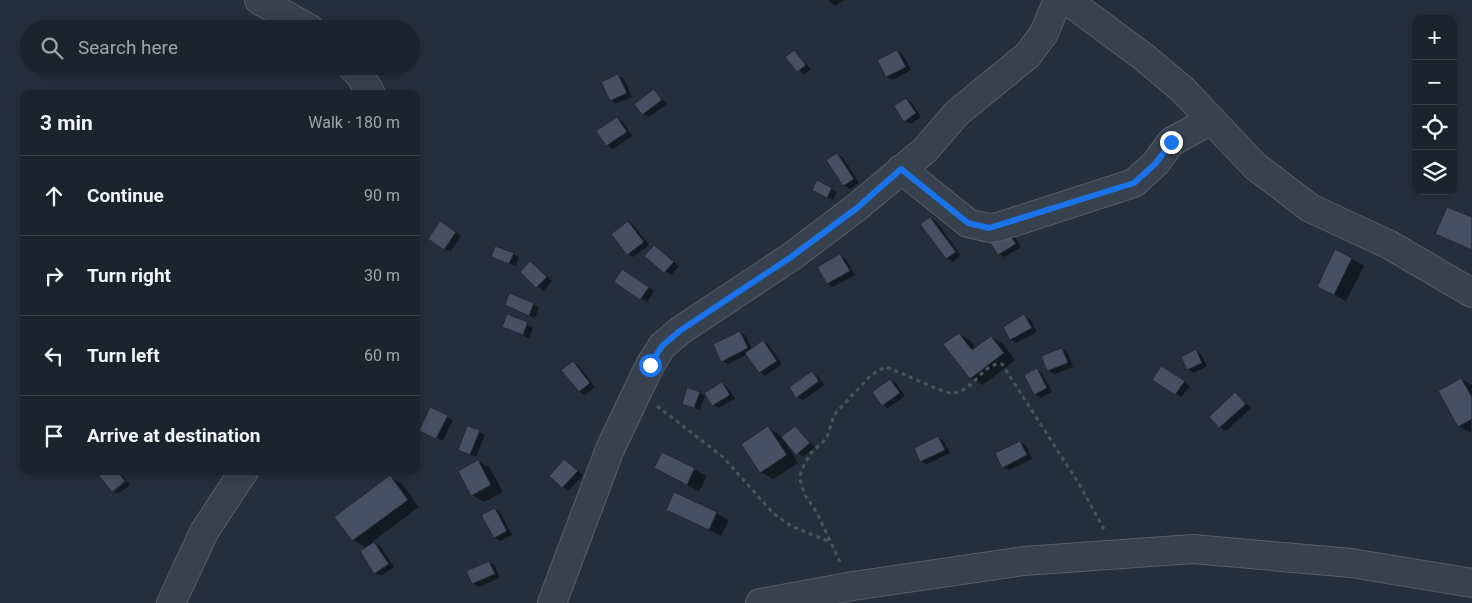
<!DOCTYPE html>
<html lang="en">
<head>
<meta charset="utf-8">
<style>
  :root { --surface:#1b232e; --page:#242b36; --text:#f1f3f6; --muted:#a0a4aa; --line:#39404a }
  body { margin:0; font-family:Roboto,sans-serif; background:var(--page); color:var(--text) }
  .controls { position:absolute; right:15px; top:15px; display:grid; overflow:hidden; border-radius:10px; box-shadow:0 2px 12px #0003 }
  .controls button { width:45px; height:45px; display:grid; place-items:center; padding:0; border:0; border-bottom:1px solid var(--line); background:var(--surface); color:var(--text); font:25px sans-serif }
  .stop { position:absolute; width:15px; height:15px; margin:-11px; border:4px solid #1a73e8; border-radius:50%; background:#fff }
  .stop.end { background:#1a73e8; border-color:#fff; box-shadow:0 1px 5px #0008 }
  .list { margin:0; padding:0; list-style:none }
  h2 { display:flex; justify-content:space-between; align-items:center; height:65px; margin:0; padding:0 20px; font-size:21px }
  h2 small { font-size:16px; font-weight:400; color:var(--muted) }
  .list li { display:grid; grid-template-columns:32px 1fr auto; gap:15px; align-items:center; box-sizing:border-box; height:80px; padding:0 20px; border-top:1px solid var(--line) }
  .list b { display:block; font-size:19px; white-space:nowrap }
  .list em { font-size:16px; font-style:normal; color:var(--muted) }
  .icon { flex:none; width:28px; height:28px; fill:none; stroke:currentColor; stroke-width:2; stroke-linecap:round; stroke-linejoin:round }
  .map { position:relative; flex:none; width:1472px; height:603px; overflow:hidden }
  .search { position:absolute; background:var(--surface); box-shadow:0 2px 12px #0003; left:20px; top:20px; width:400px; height:55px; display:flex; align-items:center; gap:12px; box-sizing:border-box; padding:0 18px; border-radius:28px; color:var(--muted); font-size:19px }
  .panel { position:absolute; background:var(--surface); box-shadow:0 2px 12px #0003; left:20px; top:90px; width:400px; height:385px; border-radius:10px }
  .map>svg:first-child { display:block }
  .shadow { fill:#0007 }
  .building { fill:#455162; stroke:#1f2835 }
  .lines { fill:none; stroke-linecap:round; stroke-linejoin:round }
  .minor-casing { stroke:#565f6c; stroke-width:30 }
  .path { stroke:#44595c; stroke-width:3; stroke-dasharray:4 4; stroke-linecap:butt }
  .minor { stroke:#38414e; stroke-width:28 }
  .route { stroke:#1a73e8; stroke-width:6 }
</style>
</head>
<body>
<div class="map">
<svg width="1472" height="603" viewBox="0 0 1472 603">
  <rect width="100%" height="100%" fill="#242f3e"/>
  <!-- shadow -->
  <path class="shadow" d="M 828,0 L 845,0 L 835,6 Z
    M 794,51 L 811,69 L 804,75 L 787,57 Z
    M 897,51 L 903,55 L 911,70 L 893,80 L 887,77 L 879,61 Z
    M 618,75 L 624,79 L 632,97 L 616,103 L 611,100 Z
    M 654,91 L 667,104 L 649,117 L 643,114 Z
    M 906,99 L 912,103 L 921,117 L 911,124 L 905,121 Z
    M 617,118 L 623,122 L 632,136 L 613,149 L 607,145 L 598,132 Z
    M 837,154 L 843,158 L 859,183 L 850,189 L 844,185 L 828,160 Z
    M 818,181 L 837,192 L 833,200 L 813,189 Z
    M 930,218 L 936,221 L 961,255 L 953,262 L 947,258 L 922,225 Z
    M 628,222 L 634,226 L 649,245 L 633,257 L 627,254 Z
    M 446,226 L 461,236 L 450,252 L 445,249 Z
    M 1008,233 L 1014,236 L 1021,247 L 1004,257 L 999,254 Z
    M 660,250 L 679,266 L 671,275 L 646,256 Z
    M 513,254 L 519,257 L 516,266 L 498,260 Z
    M 840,255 L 846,259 L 855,275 L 833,287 L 828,284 Z
    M 1352,259 L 1364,266 L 1346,301 L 1318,286 Z
    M 531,262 L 552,281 L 543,291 L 521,272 Z
    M 628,274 L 654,291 L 647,302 L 641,299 Z
    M 533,304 L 539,307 L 535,318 L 512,308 Z
    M 508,316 L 533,327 L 529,338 L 504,327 Z
    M 1024,316 L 1030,319 L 1037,332 L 1017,343 L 1011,340 L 1004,327 Z
    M 740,332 L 746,336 L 752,349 L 763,341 L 769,345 L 782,364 L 765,376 L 760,372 L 748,354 L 728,364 L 722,361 Z
    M 959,334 L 971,341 L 976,349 L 991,337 L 1003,344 L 1015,360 L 983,385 L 971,378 Z
    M 1062,349 L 1068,353 L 1073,367 L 1054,374 L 1048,370 Z
    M 1196,351 L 1201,354 L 1207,366 L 1194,373 L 1188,369 Z
    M 573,362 L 579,366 L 595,387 L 585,395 L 579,391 Z
    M 1037,370 L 1042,373 L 1052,392 L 1041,398 L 1035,394 Z
    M 1167,371 L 1190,386 L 1181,397 L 1154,379 Z
    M 812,372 L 818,376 L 824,385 L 803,400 L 797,397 Z
    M 1461,379 L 1472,385 L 1471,433 L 1459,426 Z
    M 890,380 L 896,383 L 905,396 L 888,408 L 883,405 Z
    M 722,383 L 727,387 L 735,399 L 719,408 L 713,405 Z
    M 699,393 L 705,396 L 700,410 L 683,403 Z
    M 1236,394 L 1251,408 L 1226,431 L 1220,427 Z
    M 431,409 L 453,420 L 443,441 L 427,433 Z
    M 768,427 L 783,438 L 795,427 L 815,447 L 803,457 L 786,443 L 798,463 L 773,479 L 761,472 L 743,444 Z
    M 479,432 L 485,435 L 476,457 L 465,453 Z
    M 938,437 L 944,441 L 950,453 L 927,464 L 921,461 Z
    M 1020,442 L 1026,445 L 1032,459 L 1009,470 L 1003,467 Z
    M 662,453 L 707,476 L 699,491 L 667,475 Z
    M 564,460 L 583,475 L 569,490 L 563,487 Z
    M 478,461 L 490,468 L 503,492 L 484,502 L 472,495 Z
    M 97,471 L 119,471 L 126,479 L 113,490 Z
    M 390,477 L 402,484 L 419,507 L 372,542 L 380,546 L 394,567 L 381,576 L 375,573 L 367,548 L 353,540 Z
    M 127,481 L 130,485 L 118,494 L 114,492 Z
    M 675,494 L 729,520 L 721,536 L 668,510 Z
    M 495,509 L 500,512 L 512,535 L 501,541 L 495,538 L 483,515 Z
    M 489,562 L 495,566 L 500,578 L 479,587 L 473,584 L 468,571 Z"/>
  <!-- building -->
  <path class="building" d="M 794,50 L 806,65 L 797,72 L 785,57 Z
    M 897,50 L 906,67 L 886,77 L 877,60 Z
    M 618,74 L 627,93 L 610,101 L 601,82 Z
    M 654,89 L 662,100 L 642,115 L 634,104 Z
    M 906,98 L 916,113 L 904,122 L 894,106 Z
    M 617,117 L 627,132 L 606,146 L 596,131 Z
    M 837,153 L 854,179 L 843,186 L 826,160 Z
    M 817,180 L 832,188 L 827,198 L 812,190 Z
    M 1447,207 L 1472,217 L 1472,250 L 1435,234 Z
    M 930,217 L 956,252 L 946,259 L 920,224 Z
    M 440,221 L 456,232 L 444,250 L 428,239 Z
    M 628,221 L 644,242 L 627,255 L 611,234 Z
    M 1008,232 L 1016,244 L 998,255 L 990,243 Z
    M 654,245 L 674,262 L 664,273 L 644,256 Z
    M 495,246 L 514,253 L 509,264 L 491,257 Z
    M 1335,249 L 1352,258 L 1334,295 L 1317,287 Z
    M 840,254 L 850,271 L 827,284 L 817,267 Z
    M 530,261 L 547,277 L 536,288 L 520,272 Z
    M 622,269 L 649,287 L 640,300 L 614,282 Z
    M 509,293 L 534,303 L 529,316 L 505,305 Z
    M 507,314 L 528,322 L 523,335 L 502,327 Z
    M 1024,314 L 1032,328 L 1010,340 L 1003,327 Z
    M 740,331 L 748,348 L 721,362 L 713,344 Z
    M 959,333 L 972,350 L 991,336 L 1004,353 L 970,379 L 943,344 Z
    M 763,340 L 777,361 L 759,373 L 745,353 Z
    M 1062,348 L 1068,363 L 1047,371 L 1041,356 Z
    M 1196,349 L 1202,363 L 1187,370 L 1181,357 Z
    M 573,361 L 590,383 L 579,392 L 561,370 Z
    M 1161,366 L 1185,381 L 1175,395 L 1152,380 Z
    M 1037,368 L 1047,388 L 1034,395 L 1024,375 Z
    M 812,371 L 819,381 L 796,398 L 789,387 Z
    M 1461,378 L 1472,397 L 1472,419 L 1458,427 L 1438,391 Z
    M 890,379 L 900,393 L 882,406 L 872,392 Z
    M 722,382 L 730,395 L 712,406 L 704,393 Z
    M 687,387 L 700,392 L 694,408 L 682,404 Z
    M 1235,392 L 1246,404 L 1219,428 L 1209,417 Z
    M 430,407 L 448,415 L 436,439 L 419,431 Z
    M 467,426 L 480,430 L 470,455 L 458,450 Z
    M 768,426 L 787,455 L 760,473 L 741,444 Z
    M 795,426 L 810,443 L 796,455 L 781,437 Z
    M 938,436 L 945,450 L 920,462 L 914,448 Z
    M 1020,441 L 1027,455 L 1002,468 L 995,453 Z
    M 662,452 L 695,468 L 687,485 L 654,468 Z
    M 564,459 L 578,471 L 562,488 L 549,476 Z
    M 478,460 L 491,485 L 471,496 L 458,471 Z
    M 95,471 L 117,471 L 125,481 L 112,492 Z
    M 390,475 L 408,500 L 352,541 L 334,517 Z
    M 674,492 L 717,512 L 709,530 L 666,510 Z
    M 495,508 L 507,531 L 494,538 L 481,515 Z
    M 374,542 L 389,564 L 374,574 L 360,551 Z
    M 489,561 L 495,574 L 472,584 L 466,571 Z"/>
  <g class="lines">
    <defs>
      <path id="minor" d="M 259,0 L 310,29
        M 1067,0 L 1145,58 L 1183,90 L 1255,166 L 1310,208 L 1388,244 L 1472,293
        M 351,66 L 360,75 L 371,94
        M 901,169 L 968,223 L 989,228 L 998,227 L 1134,183 L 1156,163 L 1171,142 L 1211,120
        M 171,603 L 204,532 L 244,471
        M 552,603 L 610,449 L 650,365 L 662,346 L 681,330 L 791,257 L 857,207 L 925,150 L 957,113 L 1028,55 L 1044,33 L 1058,0
        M 760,603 L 853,586 L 1024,561 L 1193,549 L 1351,563 L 1472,583"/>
    </defs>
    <!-- minor casing -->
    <use href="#minor" class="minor-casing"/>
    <!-- path -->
    <path class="path" d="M 657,406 L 723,457 L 773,513 L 791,526 L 828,541
      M 840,562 L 817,513 L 805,495 L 800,480 L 801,471 L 810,454 L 827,438 L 834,415 L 871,375 L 885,367 C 900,371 943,394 953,393 C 973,392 983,362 1002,364 L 1079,484 L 1104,529"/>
    <!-- minor -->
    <use href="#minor" class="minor"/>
  </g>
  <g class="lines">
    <!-- route -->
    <path class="route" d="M 650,365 L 662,346 L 681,330 L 791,257 L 857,208 L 901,169 L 968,223 L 989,228 L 1134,183 L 1156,163 L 1171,142"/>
  </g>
</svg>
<div class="controls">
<button>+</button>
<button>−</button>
<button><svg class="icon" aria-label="locate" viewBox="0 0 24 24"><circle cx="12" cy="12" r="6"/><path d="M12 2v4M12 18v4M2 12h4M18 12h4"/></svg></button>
<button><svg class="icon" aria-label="layers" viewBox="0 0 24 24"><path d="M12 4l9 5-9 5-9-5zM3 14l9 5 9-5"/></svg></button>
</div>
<div class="stop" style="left:650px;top:365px"></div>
<div class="stop end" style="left:1171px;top:142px"></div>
<div class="search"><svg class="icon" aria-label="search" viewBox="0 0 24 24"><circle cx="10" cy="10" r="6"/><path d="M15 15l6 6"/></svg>Search here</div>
<section class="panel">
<h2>3 min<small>Walk · 180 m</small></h2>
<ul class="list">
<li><svg class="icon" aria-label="ahead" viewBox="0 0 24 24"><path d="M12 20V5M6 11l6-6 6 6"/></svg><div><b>Continue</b></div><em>90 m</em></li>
<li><svg class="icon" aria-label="right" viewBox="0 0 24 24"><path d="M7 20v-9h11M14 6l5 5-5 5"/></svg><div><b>Turn right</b></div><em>30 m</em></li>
<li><svg class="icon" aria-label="left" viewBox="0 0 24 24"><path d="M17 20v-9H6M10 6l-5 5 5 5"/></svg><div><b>Turn left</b></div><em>60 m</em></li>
<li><svg class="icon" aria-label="arrive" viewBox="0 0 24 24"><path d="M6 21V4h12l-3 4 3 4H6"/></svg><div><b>Arrive at destination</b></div></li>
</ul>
</section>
</div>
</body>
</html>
